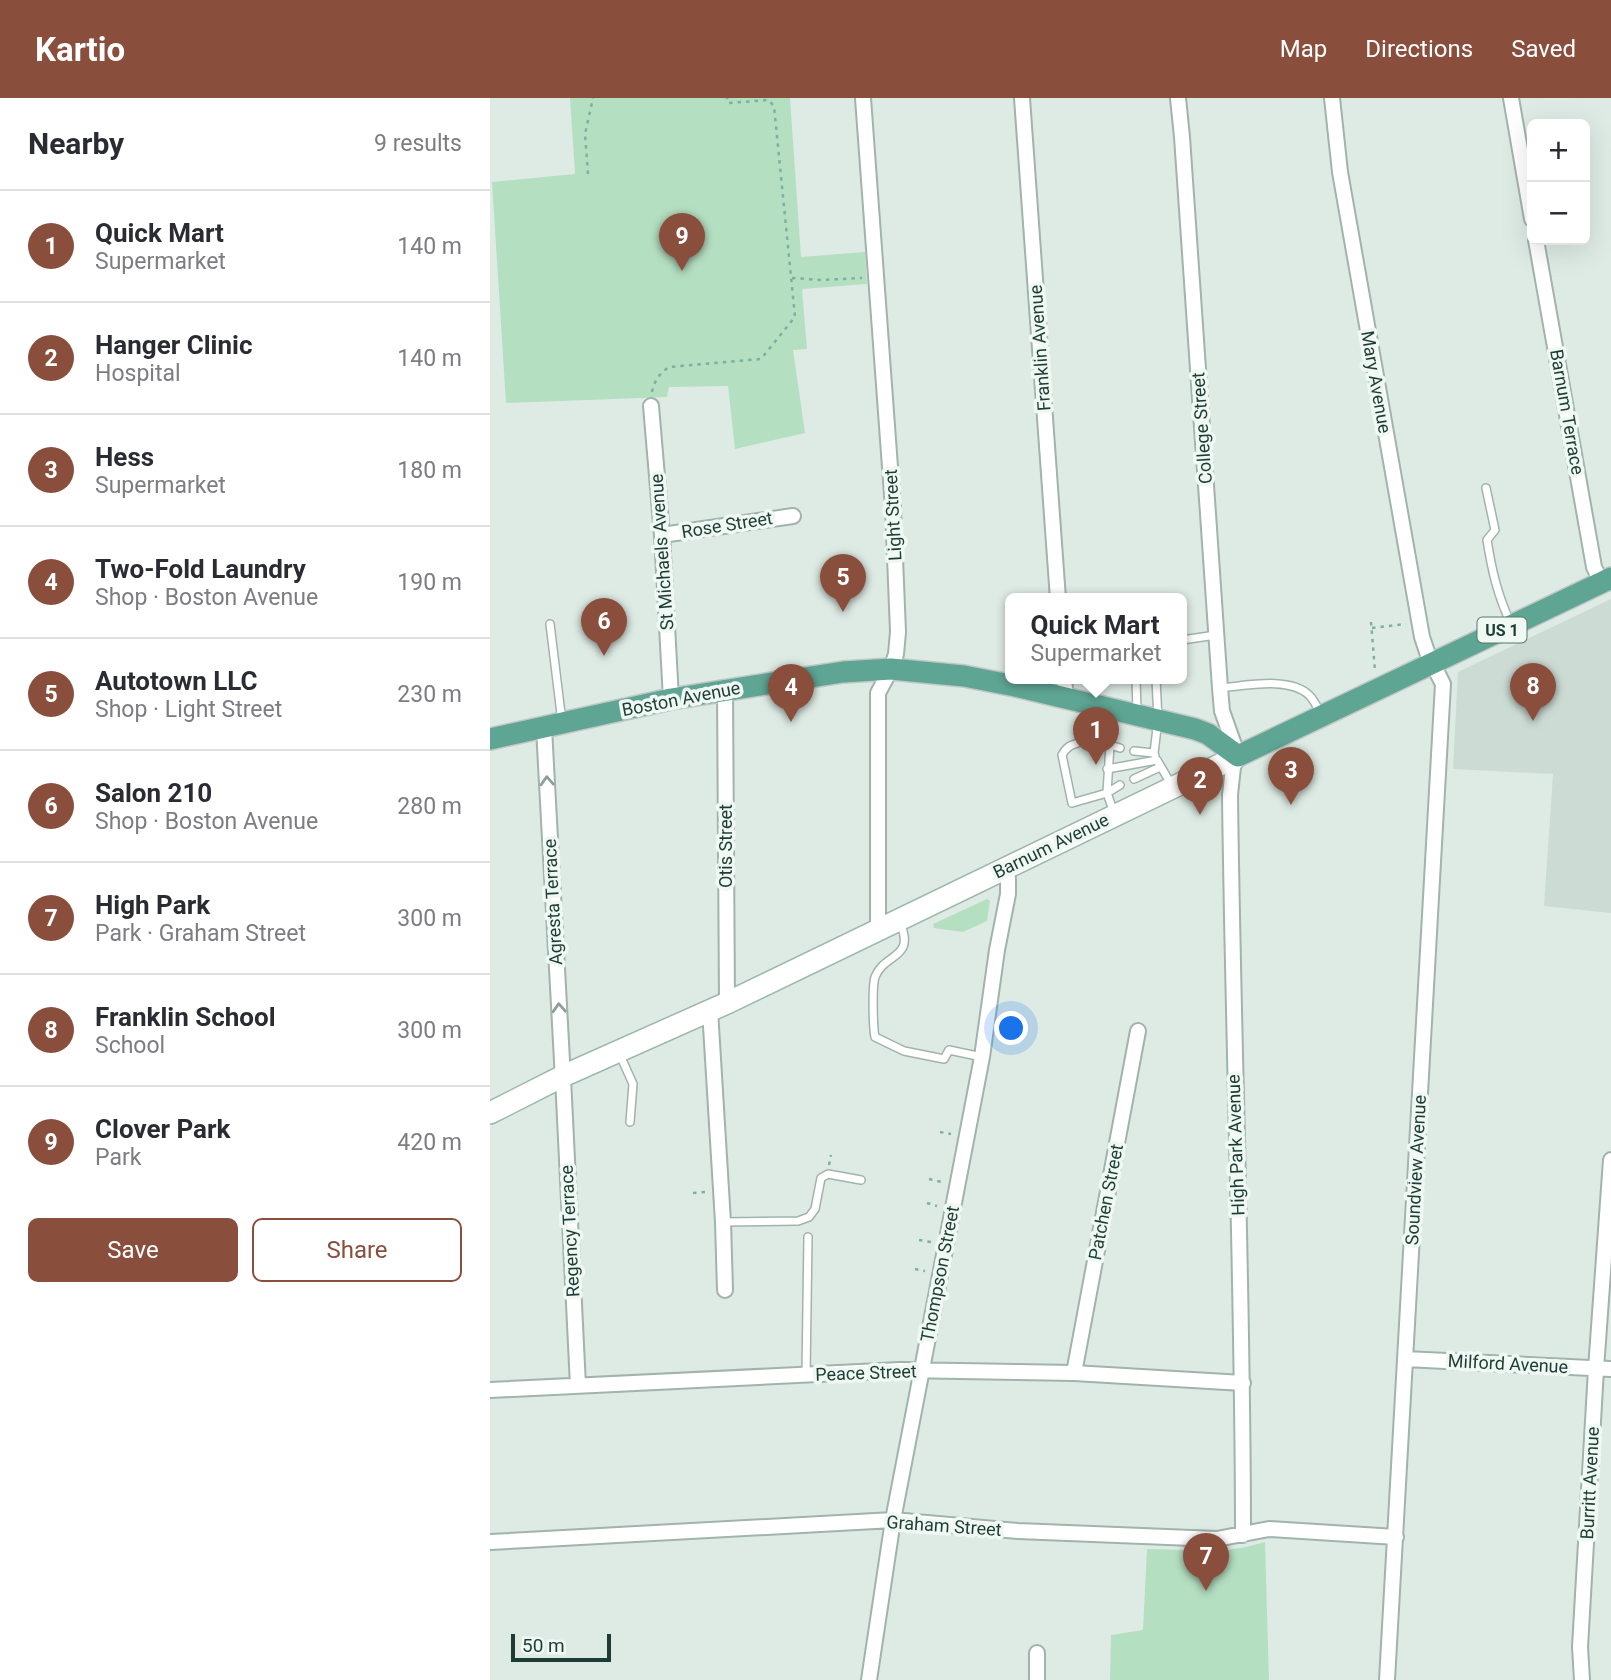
<!DOCTYPE html>
<html lang="en">
<head>
<meta charset="utf-8">
<style>
  :root { --surface:#fff; --page:#f2f2f3; --text:#2b2b33; --muted:#7c7c81; --line:#e1e1e2; --accent:#8a4e3d }
  body { margin:0; font-family:Roboto,sans-serif; background:var(--page); color:var(--text) }
  .controls { position:absolute; right:21px; top:21px; display:grid; overflow:hidden; border-radius:10px; box-shadow:0 7px 28px #0002 }
  .controls button { width:63px; height:63px; display:grid; place-items:center; padding:0; border:0; border-bottom:2px solid var(--line); background:var(--surface); color:var(--text); font:35px sans-serif }
  .scale { position:absolute; left:21px; bottom:18px; width:100px; box-sizing:border-box; padding-left:7px; border:4px solid #1e3c35; border-top:0; font-size:19px; line-height:24px; white-space:nowrap; color:#1e3c35; -webkit-text-stroke:5px #eff8f3; paint-order:stroke }
  .you { position:absolute; left:522px; top:931px; width:24px; height:24px; margin:-18px; border:5px solid #fff; border-radius:50%; background:#1a73e8; box-shadow:0 0 0 10px #1a73e833 }
  .badge { display:grid; place-items:center; width:46px; height:46px; border-radius:50%; background:var(--accent); color:#fff; font-size:23px; font-weight:700 }
  .pin { position:absolute; translate:-50% -58px; filter:drop-shadow(0 2px 4px #0008) }
  .pin::after { content:''; position:absolute; top:37px; width:24px; height:21px; background:inherit; clip-path:polygon(0 0,100% 0,50% 100%) }
  .popup { position:absolute; left:515px; top:495px; width:182px; height:91px; box-sizing:border-box; display:grid; place-content:center; border-radius:10px; background:var(--surface); filter:drop-shadow(0 2px 5px #0005); font-size:23px; white-space:nowrap; color:var(--muted) }
  .popup b { font-size:26px; color:var(--text) }
  .popup::after { content:''; position:absolute; left:50%; top:100%; margin-left:-14px; border:14px solid transparent; border-top-color:var(--surface) }
  .list { margin:0; padding:0; list-style:none }
  h2 { display:flex; justify-content:space-between; align-items:center; height:91px; margin:0; padding:0 28px; font-size:30px }
  h2 small { font-size:23px; font-weight:400; color:var(--muted) }
  .list li { display:grid; grid-template-columns:46px 1fr auto; gap:21px; align-items:center; box-sizing:border-box; height:112px; padding:0 28px; border-top:2px solid var(--line) }
  .list b { display:block; font-size:26px; white-space:nowrap }
  .list p { margin:0; font-size:23px; white-space:nowrap; color:var(--muted) }
  .list em { font-size:23px; font-style:normal; color:var(--muted) }
  .actions { display:flex; gap:14px; padding:21px 28px }
  .actions a { flex:1; padding:16px 0; border:2px solid var(--accent); border-radius:10px; text-align:center; font-size:24px; color:var(--accent) }
  .actions .main { background:var(--accent); color:#fff }
  .map { position:relative; flex:none; width:1121px; height:1582px; overflow:hidden }
  header { display:flex; align-items:center; gap:42px; box-sizing:border-box; height:98px; padding:0 35px; background:var(--accent); color:#fff }
  header strong { font-size:33px }
  nav { display:flex; gap:38px; margin-inline-start:auto; font-size:24px }
  main { display:flex }
  aside { flex:1; background:var(--surface) }
  .map>svg:first-child { display:block }
  .built { fill:#ccdbd4 }
  .green { fill:#b5dfc1 }
  .lines { fill:none; stroke-linecap:round; stroke-linejoin:round }
  .lane-casing { stroke:#a1b3ad; stroke-width:10 }
  .street-casing { stroke:#a1b3ad; stroke-width:18 }
  .secondary-casing { stroke:#9cb8ae; stroke-width:24 }
  .primary-casing { stroke:#c0c8c6; stroke-width:24 }
  .path { stroke:#7cb1a2; stroke-width:2.5; stroke-dasharray:3.5 5; stroke-linecap:butt }
  .lane { stroke:#fff; stroke-width:7 }
  .street { stroke:#fff; stroke-width:14 }
  .secondary { stroke:#fff; stroke-width:21 }
  .primary { stroke:#5fa594; stroke-width:21 }
  .oneway { stroke:#8e9e9a }
  .labels { text-anchor:middle; stroke-width:7; stroke-linejoin:round; paint-order:stroke }
  .shield { fill:#eff8f3; stroke:#5d746e; stroke-width:2 }
  .shield-label { font-size:16px; font-weight:bold; fill:#1e3c35 }
  .street-label { font-size:18px; fill:#1e3c35; stroke:#eff8f3 }
</style>
</head>
<body>
<header>
<strong>Kartio</strong>
<nav><a>Map</a><a>Directions</a><a>Saved</a></nav>
</header>
<main>
<aside>
<h2>Nearby<small>9 results</small></h2>
<ul class="list">
<li><span class="badge">1</span><div><b>Quick Mart</b><p>Supermarket</p></div><em>140 m</em></li>
<li><span class="badge">2</span><div><b>Hanger Clinic</b><p>Hospital</p></div><em>140 m</em></li>
<li><span class="badge">3</span><div><b>Hess</b><p>Supermarket</p></div><em>180 m</em></li>
<li><span class="badge">4</span><div><b>Two-Fold Laundry</b><p>Shop · Boston Avenue</p></div><em>190 m</em></li>
<li><span class="badge">5</span><div><b>Autotown LLC</b><p>Shop · Light Street</p></div><em>230 m</em></li>
<li><span class="badge">6</span><div><b>Salon 210</b><p>Shop · Boston Avenue</p></div><em>280 m</em></li>
<li><span class="badge">7</span><div><b>High Park</b><p>Park · Graham Street</p></div><em>300 m</em></li>
<li><span class="badge">8</span><div><b>Franklin School</b><p>School</p></div><em>300 m</em></li>
<li><span class="badge">9</span><div><b>Clover Park</b><p>Park</p></div><em>420 m</em></li>
</ul>
<div class="actions"><a class="main">Save</a><a>Share</a></div>
</aside>
<div class="map">
<svg width="1121" height="1582" viewBox="0 0 1121 1582">
  <rect width="100%" height="100%" fill="#deebe5"/>
  <!-- built -->
  <path class="built" d="M 1121,501 L 1121,815 L 1054,808 L 1063,676 L 963,671 L 968,574 Z"/>
  <!-- green -->
  <path class="green" d="M 80,0 L 300,0 L 311,159 L 375,154 L 377,186 L 312,191 L 317,251 L 303,252 L 315,335 L 245,351 L 238,288 L 179,289 L 177,299 L 16,305 L 2,84 L 85,76 Z
    M 497,801 L 500,803 L 497,823 L 473,834 L 444,830 L 443,826 Z
    M 775,1444 L 779,1582 L 620,1582 L 621,1537 L 653,1532 L 657,1451 L 731,1453 L 756,1449 Z"/>
  <g class="lines">
    <defs>
      <path id="lane" d="M 996,390 L 1005,432 L 997,442 C 1002,473 1007,495 1020,524
        M 60,526 L 72,624
        M 692,542 L 726,537
        M 646,581 L 647,613
        M 730,590 C 755,588 799,578 819,597 C 824,602 828,610 831,616
        M 609,610 C 606,619 603,634 595,641 C 585,649 580,643 572,657 L 582,705 L 617,695 L 630,687
        M 595,641 L 620,647
        M 644,653 L 664,655 L 665,658
        M 664,655 L 668,622 L 666,581
        M 617,671 L 667,662 L 681,686
        M 644,681 L 670,669
        M 624,715 L 617,695 L 620,647 L 630,650
        M 410,825 C 426,861 394,855 385,879 C 382,888 383,929 385,939 L 414,953 L 454,961 L 459,952 L 492,959
        M 130,957 L 143,986 L 140,1024
        M 233,1124 L 308,1123 L 319,1119 L 325,1111 L 331,1080 L 338,1076 L 371,1082
        M 316,1277 L 318,1139"/>
      <path id="street" d="M 373,0 L 403,410 L 408,534 L 406,556 L 401,571 L 388,595 L 388,830
        M 532,0 L 568,501
        M 688,0 L 692,39 L 730,590 L 732,613 L 748,658 L 743,669 L 740,697 C 743,944 753,1190 753,1437
        M 842,0 L 850,74 L 932,539 L 938,557 L 953,586 L 897,1582
        M 1021,0 L 1042,121
        M 1046,142 L 1104,469 L 1111,484
        M 161,308 L 172,437 L 181,601
        M 172,437 L 303,418
        M 574,581 L 576,600
        M 235,591 L 237,905
        M 54,630 L 74,1000 L 88,1288
        M 220,912 L 233,1124 L 235,1192
        M 915,1261 L 1121,1271
        M 584,1275 L 648,933
        M 0,1292 L 410,1272 L 584,1275 L 753,1285
        M 0,1444 L 403,1422 L 528,1433 L 727,1441 L 779,1431 L 906,1439
        M 379,1582 L 403,1422 L 492,959 L 507,852 L 518,796 L 518,781 L 515,770
        M 547,1582 L 547,1555
        M 1092,1582 L 1090,1549 L 1106,1271 L 1121,1062"/>
      <path id="secondary" d="M 0,1015 L 73,978 L 237,905 L 748,658"/>
      <path id="primary" d="M 0,641 L 181,601 L 353,574 L 401,571 L 474,578 L 525,588 L 705,631 L 718,636 L 748,658 L 1121,480"/>
    </defs>
    <!-- lane casing -->
    <use href="#lane" class="lane-casing"/>
    <!-- street casing -->
    <use href="#street" class="street-casing"/>
    <!-- secondary casing -->
    <use href="#secondary" class="secondary-casing"/>
    <!-- primary casing -->
    <use href="#primary" class="primary-casing"/>
    <!-- path -->
    <path class="path" d="M 98,76 L 95,36 L 103,0
      M 302,180 L 331,182 L 372,180
      M 162,294 C 164,283 170,275 179,269 L 271,261 L 305,219 L 284,8 L 278,2 L 238,5 L 237,0
      M 881,524 L 885,573
      M 882,530 L 916,526
      M 450,1034 L 461,1036
      M 339,1067 L 341,1057
      M 439,1081 L 452,1084
      M 203,1095 L 216,1094
      M 437,1105 L 447,1108
      M 429,1142 L 441,1144
      M 425,1171 L 435,1173"/>
    <!-- lane -->
    <use href="#lane" class="lane"/>
    <!-- street -->
    <use href="#street" class="street"/>
    <!-- secondary -->
    <use href="#secondary" class="secondary"/>
    <!-- primary -->
    <use href="#primary" class="primary"/>
  </g>
  <!-- one-way arrows -->
  <defs><path id="oneway-chevron" d="M-2-3.5L2.5 0L-2 3.5" fill="none" stroke-width="1.6" stroke-linecap="round" stroke-linejoin="round" transform="scale(1.75)"/></defs>
  <g class="oneway">
    <use href="#oneway-chevron" transform="translate(57 683) rotate(-93)"/>
    <use href="#oneway-chevron" transform="translate(69 910) rotate(-93)"/>
  </g>
  <g class="labels">
    <!-- shield labels -->
    <rect class="shield" x="987.5" y="519.5" width="49" height="25" rx="5"/>
    <g class="shield-label">
      <text x="1012" y="538">US 1</text>
    </g>
    <!-- street labels -->
    <g class="street-label">
      <text transform="translate(550 250) rotate(-94)" y="6">Franklin Avenue</text>
      <text transform="translate(886 284) rotate(80)" y="6">Mary Avenue</text>
      <text transform="translate(1077 314) rotate(80)" y="6">Barnum Terrace</text>
      <text transform="translate(712 330) rotate(-94)" y="6">College Street</text>
      <text transform="translate(403 417) rotate(-93)" y="6">Light Street</text>
      <text transform="translate(237 427) rotate(-9)" y="6">Rose Street</text>
      <text transform="translate(172 454) rotate(-94)" y="6">St Michaels Avenue</text>
      <text transform="translate(191 601) rotate(-11)" y="6">Boston Avenue</text>
      <text transform="translate(236 748) rotate(-90)" y="6">Otis Street</text>
      <text transform="translate(561 748) rotate(-26)" y="6">Barnum Avenue</text>
      <text transform="translate(63 804) rotate(-93)" y="6">Agresta Terrace</text>
      <text transform="translate(746 1047) rotate(-92)" y="6">High Park Avenue</text>
      <text transform="translate(926 1072) rotate(-87)" y="6">Soundview Avenue</text>
      <text transform="translate(616 1104) rotate(-79)" y="6">Patchen Street</text>
      <text transform="translate(80 1133) rotate(-93)" y="6">Regency Terrace</text>
      <text transform="translate(450 1176) rotate(-79)" y="6">Thompson Street</text>
      <text transform="translate(1018 1266) rotate(3)" y="6">Milford Avenue</text>
      <text transform="translate(376 1275) rotate(-2)" y="6">Peace Street</text>
      <text transform="translate(1100 1385) rotate(-87)" y="6">Burritt Avenue</text>
      <text transform="translate(454 1428) rotate(4)" y="6">Graham Street</text>
    </g>
  </g>
</svg>
<div class="controls">
<button>+</button>
<button>−</button>
</div>
<div class="scale">50 m</div>
<div class="you"></div>
<div class="pin badge" style="left:606px;top:667px">1</div>
<div class="popup"><b>Quick Mart</b>Supermarket</div>
<div class="pin badge" style="left:710px;top:717px">2</div>
<div class="pin badge" style="left:801px;top:707px">3</div>
<div class="pin badge" style="left:301px;top:624px">4</div>
<div class="pin badge" style="left:353px;top:514px">5</div>
<div class="pin badge" style="left:114px;top:558px">6</div>
<div class="pin badge" style="left:716px;top:1493px">7</div>
<div class="pin badge" style="left:1043px;top:623px">8</div>
<div class="pin badge" style="left:192px;top:173px">9</div>
</div>
</main>
</body>
</html>
